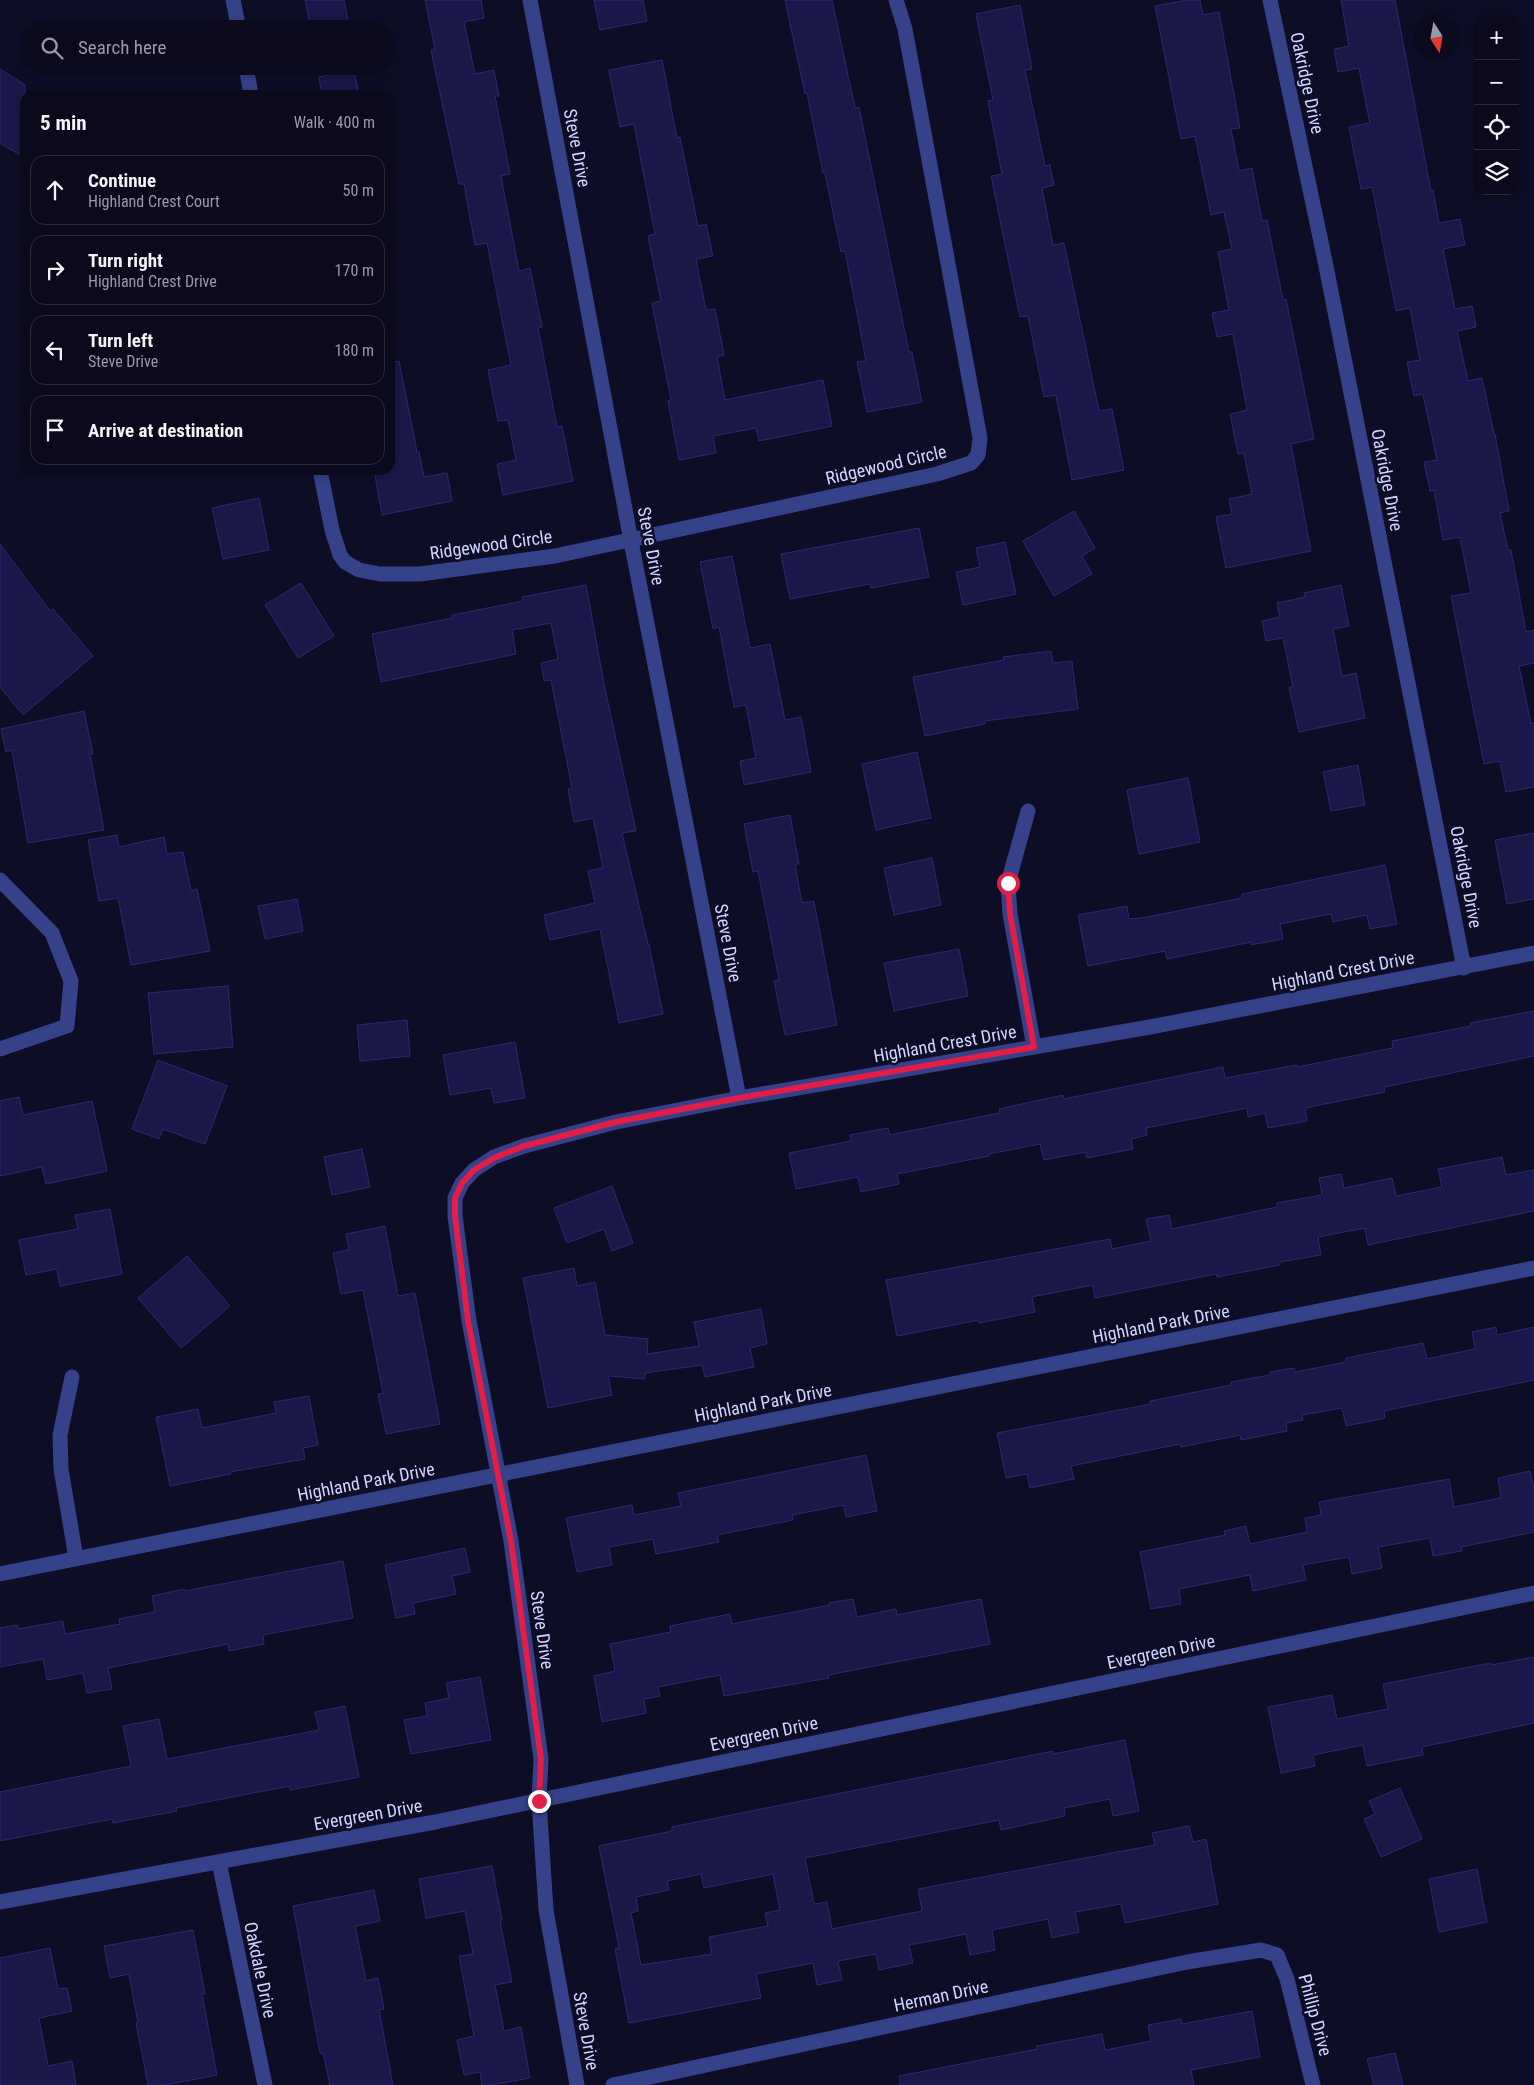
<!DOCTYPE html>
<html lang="en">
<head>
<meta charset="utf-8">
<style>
  :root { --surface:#0a0a1c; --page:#181829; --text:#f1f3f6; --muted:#999aa3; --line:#2a2b3b }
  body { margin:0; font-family:"Roboto Condensed",sans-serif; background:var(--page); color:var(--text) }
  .controls { position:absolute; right:15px; top:15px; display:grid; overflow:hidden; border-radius:10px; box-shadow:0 2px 8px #0003 }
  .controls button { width:45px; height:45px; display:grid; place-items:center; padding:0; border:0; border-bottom:1px solid var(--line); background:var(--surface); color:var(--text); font:25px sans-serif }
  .compass { position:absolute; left:1414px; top:15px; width:45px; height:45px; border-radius:50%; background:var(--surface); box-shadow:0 2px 8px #0003; rotate:169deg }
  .stop { position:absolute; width:15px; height:15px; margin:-11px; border:4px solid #e11d48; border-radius:50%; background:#fff }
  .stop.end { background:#e11d48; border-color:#fff; box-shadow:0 1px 5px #0008 }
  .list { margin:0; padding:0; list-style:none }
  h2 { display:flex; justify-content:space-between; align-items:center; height:65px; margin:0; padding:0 20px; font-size:21px }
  h2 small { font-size:16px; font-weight:400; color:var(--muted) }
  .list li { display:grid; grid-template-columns:32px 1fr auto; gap:15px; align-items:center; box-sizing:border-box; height:70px; margin:0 10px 10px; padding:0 10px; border:1px solid var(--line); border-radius:15px }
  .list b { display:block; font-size:19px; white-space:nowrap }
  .list p { margin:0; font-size:16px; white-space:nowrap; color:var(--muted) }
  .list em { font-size:16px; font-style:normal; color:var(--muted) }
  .icon { flex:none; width:28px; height:28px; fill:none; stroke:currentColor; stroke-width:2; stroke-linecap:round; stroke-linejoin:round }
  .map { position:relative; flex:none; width:1534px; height:2085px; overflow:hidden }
  .search { position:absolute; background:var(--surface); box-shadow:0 2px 8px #0003; left:20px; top:20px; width:375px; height:55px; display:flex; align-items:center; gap:12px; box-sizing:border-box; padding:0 18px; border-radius:28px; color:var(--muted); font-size:19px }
  .panel { position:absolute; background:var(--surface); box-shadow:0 2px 8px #0003; left:20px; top:90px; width:375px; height:385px; border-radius:15px }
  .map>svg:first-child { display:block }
  .building { fill:#191848; stroke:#2a2876; fill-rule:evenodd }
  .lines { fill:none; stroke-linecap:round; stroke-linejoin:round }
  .minor { stroke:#354188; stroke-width:15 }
  .route { stroke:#e11d48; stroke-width:6 }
  .labels { text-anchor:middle; stroke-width:5; stroke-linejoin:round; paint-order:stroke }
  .street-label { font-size:18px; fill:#d2d5ff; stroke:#0d0d26 }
</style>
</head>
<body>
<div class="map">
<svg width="1534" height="2085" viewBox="0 0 1534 2085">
  <rect width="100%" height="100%" fill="#0d0d26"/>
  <!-- building -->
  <path class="building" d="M 305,0 L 344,0 L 350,29 L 311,29 Z
    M 425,0 L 481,0 L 484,18 L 464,22 L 475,74 L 494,70 L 499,96 L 495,96 L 510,174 L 501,176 L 519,271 L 530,268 L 542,327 L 538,328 L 557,427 L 562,426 L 573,481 L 503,495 L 497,464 L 516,460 L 508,420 L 498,421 L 488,370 L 511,365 L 487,243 L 475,245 L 464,184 L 459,184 L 431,50 L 435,49 Z
    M 594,0 L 643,0 L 647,21 L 600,30 Z
    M 785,0 L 832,0 L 855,108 L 859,107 L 909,352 L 912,352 L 922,402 L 867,412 L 857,362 L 866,361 L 845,251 L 841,252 L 825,173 L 823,173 L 807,93 L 805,94 Z
    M 1187,0 L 1200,0 L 1203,15 L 1219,12 L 1240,128 L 1231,129 L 1239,171 L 1252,168 L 1262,221 L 1267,220 L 1283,300 L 1286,299 L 1314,439 L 1291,444 L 1311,551 L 1226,568 L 1216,517 L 1232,514 L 1229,499 L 1252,494 L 1244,453 L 1238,454 L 1230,414 L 1247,410 L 1233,334 L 1217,337 L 1212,313 L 1229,310 L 1218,252 L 1232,249 L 1224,212 L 1211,215 L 1195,136 L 1181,139 L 1155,6 Z
    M 1341,0 L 1395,0 L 1431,191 L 1433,190 L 1439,223 L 1460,219 L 1465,245 L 1443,249 L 1455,309 L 1472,306 L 1476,327 L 1457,331 L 1468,381 L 1482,378 L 1494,434 L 1495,434 L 1509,511 L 1500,513 L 1508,550 L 1511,550 L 1526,632 L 1534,630 L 1534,663 L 1519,666 L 1531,724 L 1534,723 L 1534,787 L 1506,792 L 1500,761 L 1484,764 L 1451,596 L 1471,593 L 1460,537 L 1443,540 L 1434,490 L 1430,491 L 1424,462 L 1437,460 L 1423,394 L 1414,396 L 1407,362 L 1420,360 L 1410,308 L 1396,311 L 1372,187 L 1361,189 L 1349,127 L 1370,123 L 1359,68 L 1338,72 L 1334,49 L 1349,46 Z
    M 1020,5 L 1032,69 L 1025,70 L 1045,166 L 1050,165 L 1054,185 L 1042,188 L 1053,245 L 1064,243 L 1099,411 L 1112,409 L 1124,470 L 1072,480 L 1056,395 L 1044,397 L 1028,316 L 1020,317 L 991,176 L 1002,174 L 988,101 L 993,100 L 976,14 Z
    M 662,60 L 677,138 L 680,137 L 698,226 L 706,224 L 713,256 L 696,259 L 706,310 L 715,309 L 724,355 L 717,357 L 725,400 L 823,380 L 832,426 L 759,441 L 756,428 L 713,436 L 716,453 L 679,460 L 668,401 L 671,400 L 652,303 L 661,301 L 648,236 L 655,234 L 634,124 L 620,127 L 609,70 Z
    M 0,69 L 25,85 L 25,158 L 0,143 Z
    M 354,70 L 359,95 L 322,95 L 319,77 Z
    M 399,361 L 417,452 L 419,452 L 424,477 L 447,473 L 452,501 L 382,515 L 374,470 L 390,470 L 390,362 Z
    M 259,498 L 269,550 L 223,559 L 212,508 Z
    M 1074,511 L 1095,548 L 1082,556 L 1092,574 L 1054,596 L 1023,541 Z
    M 919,528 L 929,577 L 871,588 L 870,584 L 790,599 L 781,554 Z
    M 1005,542 L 1016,594 L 963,605 L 956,572 L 980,567 L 976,548 Z
    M 0,544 L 50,611 L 53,609 L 93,656 L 23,715 L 0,687 Z
    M 732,556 L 750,648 L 770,644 L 785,720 L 801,717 L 811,772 L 744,785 L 740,761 L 756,758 L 746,705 L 734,707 L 719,627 L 713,629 L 700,562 Z
    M 301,583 L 334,636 L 298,658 L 265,605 Z
    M 586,585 L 605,689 L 636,831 L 622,833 L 648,944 L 649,944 L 663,1014 L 619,1023 L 600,929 L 550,940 L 544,915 L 595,903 L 588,871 L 603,868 L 593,818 L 574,822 L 568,789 L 572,788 L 551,680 L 544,681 L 541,663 L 558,659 L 551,623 L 512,630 L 516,654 L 381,682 L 372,634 L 453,618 L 452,615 L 523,601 L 522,597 Z
    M 1341,585 L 1349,626 L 1333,629 L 1342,676 L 1356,673 L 1365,718 L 1299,732 L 1289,687 L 1293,687 L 1283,638 L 1266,641 L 1262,621 L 1280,617 L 1277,603 L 1305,597 L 1304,593 Z
    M 1051,651 L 1053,663 L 1072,661 L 1078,709 L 985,721 L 985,724 L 925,736 L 913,677 L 1004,660 L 1003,657 Z
    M 84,711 L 93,754 L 90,754 L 104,830 L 28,843 L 12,750 L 6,752 L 1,729 Z
    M 917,752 L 931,818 L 876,830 L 862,764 Z
    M 1358,765 L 1365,805 L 1331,811 L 1323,772 Z
    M 1188,778 L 1200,842 L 1139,854 L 1127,790 Z
    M 790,815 L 799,864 L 795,864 L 802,903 L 814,901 L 837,1025 L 785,1035 L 774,981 L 779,980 L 758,871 L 753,872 L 744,824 Z
    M 1534,833 L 1534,899 L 1507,904 L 1495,840 Z
    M 117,835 L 119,847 L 164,837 L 167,854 L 183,852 L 191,891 L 197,889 L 210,951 L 131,965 L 118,898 L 99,901 L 88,840 Z
    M 932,858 L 941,905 L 894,915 L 884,868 Z
    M 1385,865 L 1397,924 L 1370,929 L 1367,915 L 1333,922 L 1331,914 L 1280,924 L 1283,939 L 1251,945 L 1251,942 L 1167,959 L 1165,951 L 1088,966 L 1078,915 L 1127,906 L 1129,919 L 1148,917 L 1242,898 L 1242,894 Z
    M 297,899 L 303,931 L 265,939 L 258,906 Z
    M 959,949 L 968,996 L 894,1011 L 884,963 Z
    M 228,986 L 233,1047 L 154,1054 L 148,993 Z
    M 1534,1011 L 1534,1056 L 1384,1087 L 1385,1092 L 1305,1108 L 1307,1121 L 1268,1128 L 1265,1113 L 1248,1117 L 1247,1108 L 1146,1128 L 1147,1135 L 1131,1139 L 1133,1149 L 1087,1158 L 1086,1152 L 1044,1160 L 1040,1144 L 989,1154 L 989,1156 L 897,1174 L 899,1184 L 861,1192 L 858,1177 L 796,1189 L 789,1153 L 851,1141 L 850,1135 L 888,1128 L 890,1135 L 1000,1113 L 999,1109 L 1063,1095 L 1064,1099 L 1223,1067 L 1225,1078 L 1297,1065 L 1297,1067 L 1393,1048 L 1392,1041 L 1471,1026 L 1470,1023 Z
    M 407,1020 L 410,1056 L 360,1061 L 357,1025 Z
    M 515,1042 L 525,1098 L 494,1103 L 491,1088 L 450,1095 L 443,1055 Z
    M 158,1060 L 227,1086 L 205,1144 L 163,1129 L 159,1139 L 132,1129 Z
    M 19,1097 L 23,1115 L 92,1101 L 107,1171 L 46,1184 L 42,1167 L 0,1176 L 0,1101 Z
    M 362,1149 L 370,1187 L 332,1195 L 324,1157 Z
    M 1502,1157 L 1506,1175 L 1534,1170 L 1534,1211 L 1368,1245 L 1365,1228 L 1318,1237 L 1321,1255 L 1280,1262 L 1280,1265 L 1217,1277 L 1216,1274 L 1095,1298 L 1093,1285 L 1032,1297 L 1035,1312 L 979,1323 L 979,1320 L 897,1336 L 886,1280 L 1110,1239 L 1112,1249 L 1151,1241 L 1146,1219 L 1169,1215 L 1172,1229 L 1277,1207 L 1277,1203 L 1322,1195 L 1319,1178 L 1341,1174 L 1344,1188 L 1392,1178 L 1396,1196 L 1442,1187 L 1438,1169 Z
    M 612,1186 L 633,1243 L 612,1251 L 604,1229 L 567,1243 L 554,1208 Z
    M 110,1209 L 122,1274 L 60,1286 L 57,1269 L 26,1275 L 19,1240 L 78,1229 L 75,1215 Z
    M 385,1226 L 398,1296 L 415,1293 L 440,1424 L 386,1434 L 378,1394 L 383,1393 L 363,1290 L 341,1294 L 333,1253 L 349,1250 L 346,1234 Z
    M 187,1256 L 230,1306 L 181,1348 L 138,1298 Z
    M 574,1268 L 577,1286 L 595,1282 L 605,1335 L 648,1339 L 647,1354 L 699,1346 L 694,1322 L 761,1309 L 767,1344 L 750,1348 L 754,1367 L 705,1377 L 702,1365 L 645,1373 L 645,1379 L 608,1376 L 612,1395 L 548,1408 L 523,1278 Z
    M 1496,1327 L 1497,1335 L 1534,1327 L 1534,1380 L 1384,1411 L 1385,1418 L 1346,1426 L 1342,1408 L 1302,1415 L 1303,1420 L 1286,1423 L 1287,1431 L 1241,1440 L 1240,1435 L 1181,1447 L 1180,1444 L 1071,1466 L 1074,1479 L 1030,1488 L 1027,1474 L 1006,1478 L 997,1433 L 1151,1404 L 1150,1401 L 1231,1385 L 1231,1382 L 1270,1375 L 1270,1372 L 1294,1368 L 1295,1372 L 1346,1362 L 1346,1358 L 1423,1343 L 1427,1359 L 1475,1349 L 1472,1332 Z
    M 309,1396 L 318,1445 L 303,1448 L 305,1459 L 230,1472 L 231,1474 L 170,1486 L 156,1417 L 198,1409 L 202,1428 L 276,1413 L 274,1402 Z
    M 866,1455 L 877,1511 L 846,1517 L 844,1505 L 792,1515 L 793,1520 L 717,1535 L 719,1542 L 656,1554 L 653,1539 L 609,1547 L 612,1565 L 577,1572 L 566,1518 L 632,1505 L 634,1515 L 681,1506 L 678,1493 Z
    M 1530,1471 L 1534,1489 L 1534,1532 L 1461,1547 L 1462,1551 L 1433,1556 L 1430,1538 L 1378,1547 L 1382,1568 L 1352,1574 L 1349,1557 L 1303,1565 L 1306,1580 L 1253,1591 L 1250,1575 L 1179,1589 L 1181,1604 L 1151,1609 L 1140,1552 L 1225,1535 L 1224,1531 L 1246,1526 L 1250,1544 L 1307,1532 L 1305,1518 L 1321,1515 L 1319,1502 L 1449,1479 L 1454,1507 L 1501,1498 L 1498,1478 Z
    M 465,1548 L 470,1572 L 452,1576 L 456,1594 L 413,1603 L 415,1614 L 396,1618 L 385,1565 Z
    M 343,1561 L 353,1618 L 263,1635 L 264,1644 L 229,1651 L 228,1644 L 108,1668 L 112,1689 L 87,1693 L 83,1673 L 47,1680 L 43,1659 L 0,1667 L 0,1628 L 17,1625 L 18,1629 L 63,1621 L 65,1634 L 120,1624 L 119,1619 L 155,1612 L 152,1596 L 184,1589 L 185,1591 Z
    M 853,1599 L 857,1617 L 896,1609 L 897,1615 L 981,1599 L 990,1644 L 828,1675 L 829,1678 L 724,1696 L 720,1675 L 658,1687 L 660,1696 L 644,1699 L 646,1713 L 602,1722 L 594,1676 L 615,1671 L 610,1644 L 671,1632 L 670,1626 L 730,1614 L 732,1624 L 830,1605 L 829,1603 Z
    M 1534,1657 L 1534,1723 L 1422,1747 L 1423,1755 L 1367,1766 L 1363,1745 L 1313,1755 L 1315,1766 L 1281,1773 L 1268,1707 L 1332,1695 L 1337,1719 L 1388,1709 L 1383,1684 L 1491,1663 L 1491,1665 Z
    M 480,1677 L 491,1740 L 411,1754 L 404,1720 L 427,1716 L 425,1703 L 449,1698 L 446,1683 Z
    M 345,1706 L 359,1777 L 290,1790 L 289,1786 L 176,1808 L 177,1811 L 113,1823 L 112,1819 L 0,1841 L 0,1792 L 131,1766 L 123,1726 L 159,1719 L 167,1759 L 319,1730 L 315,1712 Z
    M 1125,1740 L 1139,1811 L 1113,1816 L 1110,1799 L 1064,1808 L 1065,1816 L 1001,1830 L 999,1820 L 805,1858 L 814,1904 L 827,1902 L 832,1929 L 922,1911 L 918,1889 L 1155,1845 L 1152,1833 L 1189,1826 L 1193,1842 L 1206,1839 L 1218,1904 L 1125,1923 L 1121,1904 L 1075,1912 L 1079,1932 L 1052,1938 L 1048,1919 L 992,1930 L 995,1950 L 970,1955 L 966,1934 L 909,1945 L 913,1963 L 879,1970 L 876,1954 L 838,1961 L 842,1980 L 817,1985 L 813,1963 L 756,1974 L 761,1998 L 629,2023 L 615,1949 L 619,1948 L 599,1846 L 672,1831 L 672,1827 L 761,1809 L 1053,1751 L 1053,1754 ZM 701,1874 L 704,1888 L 773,1874 L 780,1910 L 765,1913 L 768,1926 L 709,1937 L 712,1954 L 641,1965 L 631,1913 L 638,1911 L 636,1897 L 669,1890 L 667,1881 Z
    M 1400,1788 L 1422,1839 L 1381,1857 L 1364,1819 L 1375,1814 L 1369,1801 Z
    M 492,1866 L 502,1920 L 500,1921 L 512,1982 L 495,1985 L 504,2031 L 521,2027 L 530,2078 L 492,2085 L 482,2085 L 480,2072 L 464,2075 L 457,2040 L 474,2036 L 459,1956 L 473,1954 L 465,1911 L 426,1918 L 419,1879 Z
    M 1477,1869 L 1487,1922 L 1439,1932 L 1429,1879 Z
    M 374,1890 L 380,1921 L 355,1926 L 366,1981 L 378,1978 L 384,2009 L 379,2010 L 393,2085 L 330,2085 L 323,2053 L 320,2053 L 293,1906 Z
    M 193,1930 L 205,1994 L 202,1994 L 217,2075 L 165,2085 L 148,2085 L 136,2023 L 138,2023 L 129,1974 L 110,1978 L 104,1946 Z
    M 50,1948 L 58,1989 L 67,1988 L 72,2011 L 39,2018 L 48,2066 L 72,2061 L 76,2085 L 0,2085 L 0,1958 Z
    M 1252,2011 L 1260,2057 L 1191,2070 L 1194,2085 L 900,2085 L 899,2076 L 1037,2049 L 1037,2046 L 1102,2034 L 1105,2050 L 1151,2041 L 1148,2025 L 1181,2019 L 1182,2024 Z
    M 1395,2053 L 1403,2085 L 1374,2085 L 1367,2059 Z"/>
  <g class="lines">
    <!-- minor -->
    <path class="minor" d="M 233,0 L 239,29
      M 530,0 L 631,541 L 739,1098
      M 1270,0 L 1325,261 L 1464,968
      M 246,66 L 251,95
      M 320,470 L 332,530 L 340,555 L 345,562 L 359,570 L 380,574 L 420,574 L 555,556 L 937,474 L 971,463 L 978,455 L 980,438 L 905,29 L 896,0
      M 1028,811 L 1008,883 L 1010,914 L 1034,1047
      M 0,880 L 52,933 L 71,981 L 67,1026 L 0,1049
      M 72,1377 L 60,1435 L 61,1469 L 76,1558
      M 0,1574 L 1534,1268
      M 219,1862 L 265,2085
      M 0,1902 L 435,1822 L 1534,1593
      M 577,2085 L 546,1910 L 539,1801 L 541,1759 L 511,1541 L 469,1321 L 455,1216 L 455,1198 L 462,1183 L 474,1170 L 494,1157 L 524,1146 L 616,1122 L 739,1098 L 1150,1027 L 1534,953
      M 613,2085 L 1187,1962 L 1261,1950 L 1277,1955 L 1287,1979 L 1313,2085"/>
  </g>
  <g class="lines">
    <!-- route -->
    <path class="route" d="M 539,1801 L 541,1759 L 511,1541 L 468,1321 L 455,1216 L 455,1198 L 462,1183 L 474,1170 L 494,1158 L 524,1146 L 616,1122 L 739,1098 L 1034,1047 L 1010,914 L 1008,883"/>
  </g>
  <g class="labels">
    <!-- street labels -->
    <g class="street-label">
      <text transform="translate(1307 83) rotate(78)" y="6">Oakridge Drive</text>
      <text transform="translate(577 148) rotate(79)" y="6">Steve Drive</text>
      <text transform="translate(886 465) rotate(-13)" y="6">Ridgewood Circle</text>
      <text transform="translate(1387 480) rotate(79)" y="6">Oakridge Drive</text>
      <text transform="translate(491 545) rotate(-8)" y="6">Ridgewood Circle</text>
      <text transform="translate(651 546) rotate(79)" y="6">Steve Drive</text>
      <text transform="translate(1466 877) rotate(79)" y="6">Oakridge Drive</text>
      <text transform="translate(728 943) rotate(79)" y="6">Steve Drive</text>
      <text transform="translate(1343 971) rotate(-11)" y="6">Highland Crest Drive</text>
      <text transform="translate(945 1044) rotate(-10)" y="6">Highland Crest Drive</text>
      <text transform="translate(1161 1324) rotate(-11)" y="6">Highland Park Drive</text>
      <text transform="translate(763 1403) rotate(-11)" y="6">Highland Park Drive</text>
      <text transform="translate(366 1482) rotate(-11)" y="6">Highland Park Drive</text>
      <text transform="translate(542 1630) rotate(82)" y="6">Steve Drive</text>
      <text transform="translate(1161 1652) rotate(-12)" y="6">Evergreen Drive</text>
      <text transform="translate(764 1734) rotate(-12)" y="6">Evergreen Drive</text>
      <text transform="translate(368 1815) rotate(-10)" y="6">Evergreen Drive</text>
      <text transform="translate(260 1970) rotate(78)" y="6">Oakdale Drive</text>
      <text transform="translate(941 1996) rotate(-12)" y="6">Herman Drive</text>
      <text transform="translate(1315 2015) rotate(75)" y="6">Phillip Drive</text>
      <text transform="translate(586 2031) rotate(80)" y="6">Steve Drive</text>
    </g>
  </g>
</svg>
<div class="controls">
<button>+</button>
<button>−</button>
<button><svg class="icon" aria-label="locate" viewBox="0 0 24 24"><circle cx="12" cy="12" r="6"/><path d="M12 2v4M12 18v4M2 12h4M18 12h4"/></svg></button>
<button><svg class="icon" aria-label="layers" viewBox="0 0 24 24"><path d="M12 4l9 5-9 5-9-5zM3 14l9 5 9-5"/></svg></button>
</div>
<svg class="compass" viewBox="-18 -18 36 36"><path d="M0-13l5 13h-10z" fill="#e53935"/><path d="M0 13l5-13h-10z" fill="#999aa3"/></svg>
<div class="stop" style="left:1008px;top:883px"></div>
<div class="stop end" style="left:539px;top:1801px"></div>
<div class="search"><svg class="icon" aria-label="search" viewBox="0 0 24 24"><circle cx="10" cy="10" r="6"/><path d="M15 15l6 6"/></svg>Search here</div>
<section class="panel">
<h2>5 min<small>Walk · 400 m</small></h2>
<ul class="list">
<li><svg class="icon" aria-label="ahead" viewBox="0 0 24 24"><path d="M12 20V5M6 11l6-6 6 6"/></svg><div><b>Continue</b><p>Highland Crest Court</p></div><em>50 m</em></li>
<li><svg class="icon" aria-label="right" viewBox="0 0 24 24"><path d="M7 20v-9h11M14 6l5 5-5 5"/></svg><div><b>Turn right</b><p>Highland Crest Drive</p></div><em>170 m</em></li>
<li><svg class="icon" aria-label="left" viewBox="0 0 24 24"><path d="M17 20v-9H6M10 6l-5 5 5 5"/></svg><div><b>Turn left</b><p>Steve Drive</p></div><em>180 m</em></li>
<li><svg class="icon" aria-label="arrive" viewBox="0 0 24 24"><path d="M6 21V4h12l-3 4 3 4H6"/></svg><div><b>Arrive at destination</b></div></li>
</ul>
</section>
</div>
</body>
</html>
